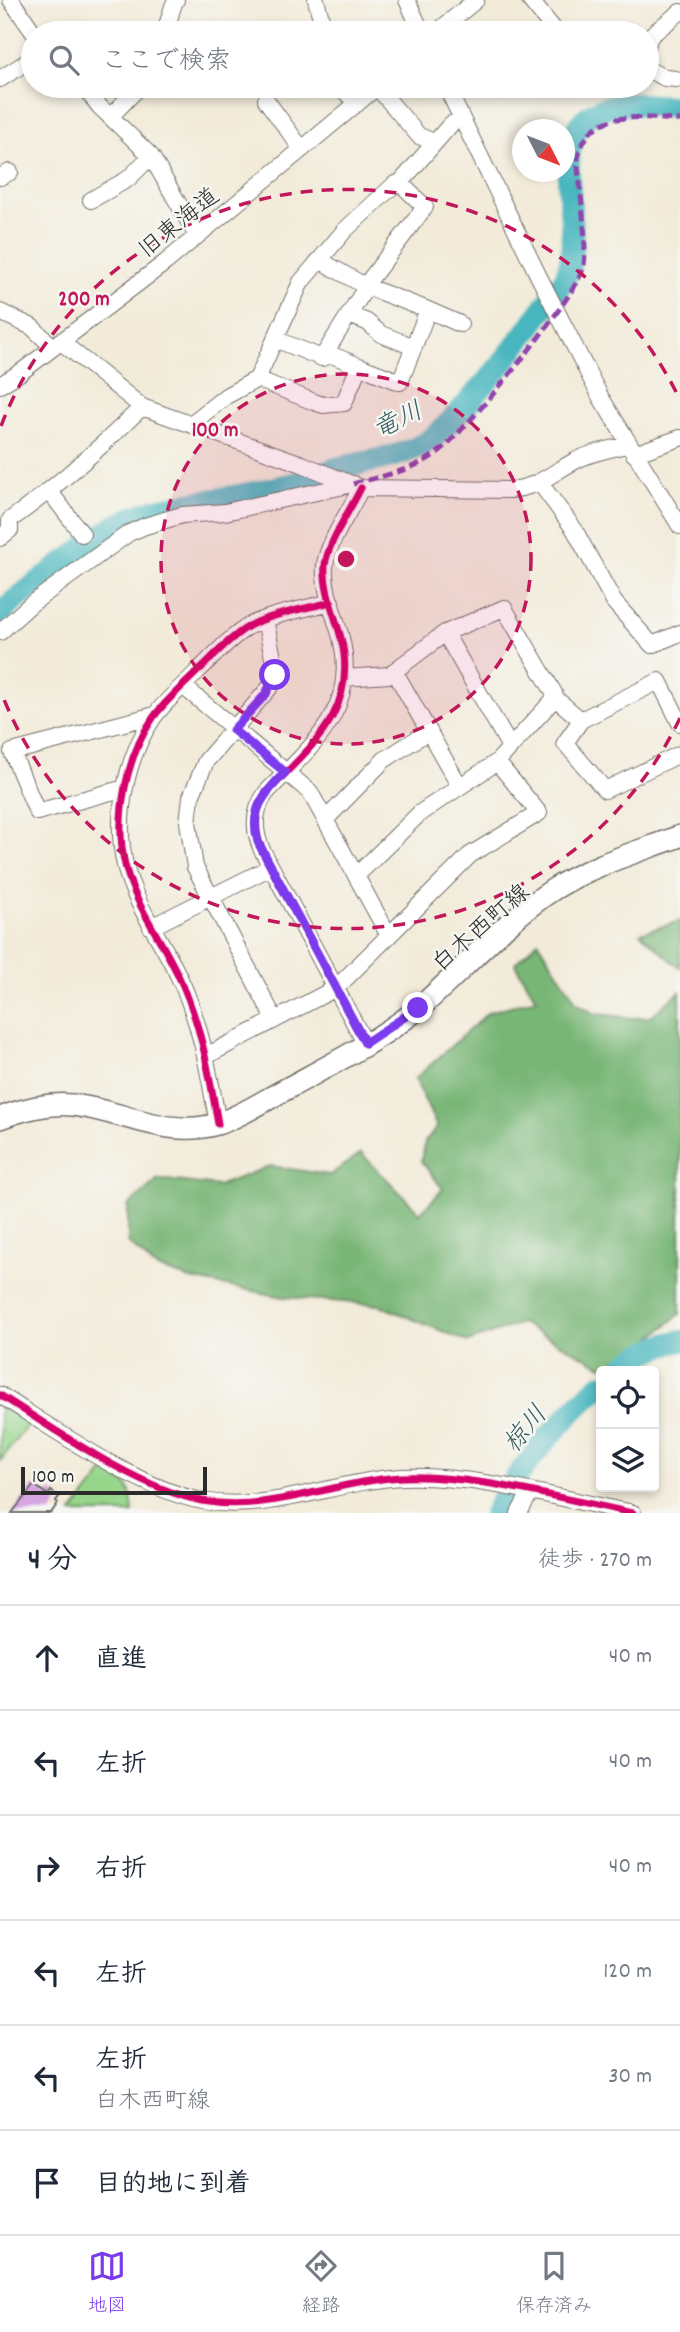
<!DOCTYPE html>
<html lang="ja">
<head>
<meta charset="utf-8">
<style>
  :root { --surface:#fff; --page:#f2f2f3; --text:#1f2937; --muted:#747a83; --line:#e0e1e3; --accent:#7c3aed }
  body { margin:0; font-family:Dekko,"Klee One",sans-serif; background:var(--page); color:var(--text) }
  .controls { position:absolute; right:21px; bottom:21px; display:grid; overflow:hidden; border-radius:7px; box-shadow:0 4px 10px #0003 }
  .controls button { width:63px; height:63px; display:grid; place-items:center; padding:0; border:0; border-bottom:2px solid var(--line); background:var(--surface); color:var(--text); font:35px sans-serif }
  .compass { position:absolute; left:512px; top:119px; width:63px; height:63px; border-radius:50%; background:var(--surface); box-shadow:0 4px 10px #0003; rotate:132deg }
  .scale { position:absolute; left:21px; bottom:18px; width:186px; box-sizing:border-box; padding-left:7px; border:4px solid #2b2b2b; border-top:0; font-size:19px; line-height:24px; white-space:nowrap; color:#2b2b2b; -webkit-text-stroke:5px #f6f6f2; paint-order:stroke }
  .stop { position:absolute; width:21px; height:21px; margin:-16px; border:5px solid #7c3aed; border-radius:50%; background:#fff }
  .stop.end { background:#7c3aed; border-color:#fff; box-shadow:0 2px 7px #0008 }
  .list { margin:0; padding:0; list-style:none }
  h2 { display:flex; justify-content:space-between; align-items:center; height:91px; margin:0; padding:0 28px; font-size:30px }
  h2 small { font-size:23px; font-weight:400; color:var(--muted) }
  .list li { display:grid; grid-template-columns:46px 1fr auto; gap:21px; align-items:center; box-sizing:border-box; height:105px; padding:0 28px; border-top:2px solid var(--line) }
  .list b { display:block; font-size:26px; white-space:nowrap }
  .list p { margin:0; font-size:23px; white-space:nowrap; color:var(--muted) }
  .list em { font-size:23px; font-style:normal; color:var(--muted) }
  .icon { flex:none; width:38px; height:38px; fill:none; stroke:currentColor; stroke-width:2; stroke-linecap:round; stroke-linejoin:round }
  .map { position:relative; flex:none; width:680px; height:1513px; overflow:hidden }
  .search { position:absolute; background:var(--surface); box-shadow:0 4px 10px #0003; left:21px; right:21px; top:21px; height:77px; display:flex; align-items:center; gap:18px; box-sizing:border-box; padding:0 24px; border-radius:38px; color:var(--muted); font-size:26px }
  .sheet { height:721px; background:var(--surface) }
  nav { display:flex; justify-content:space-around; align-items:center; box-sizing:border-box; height:98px; border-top:2px solid var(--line); background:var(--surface); font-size:19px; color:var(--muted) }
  nav a { display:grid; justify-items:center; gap:4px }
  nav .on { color:var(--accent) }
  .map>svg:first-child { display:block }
  .green { fill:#96d58a; stroke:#60805a; stroke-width:2 }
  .forest { fill:#78b676; stroke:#527050; stroke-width:2 }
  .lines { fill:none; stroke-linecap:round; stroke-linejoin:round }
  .river { stroke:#46b6be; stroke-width:23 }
  .building { fill:#d5a6e3 }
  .minor-casing { stroke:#716e68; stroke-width:18 }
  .major-casing { stroke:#716e68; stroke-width:24 }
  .minor { stroke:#fff; stroke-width:16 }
  .major { stroke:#fff; stroke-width:21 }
  .quiet { stroke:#8e44ad; stroke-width:5; stroke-dasharray:10 5; stroke-linecap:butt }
  .cycleway-casing { stroke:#f6f6f2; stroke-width:11 }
  .cycleway { stroke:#d6006c; stroke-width:7 }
  .route { stroke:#7c3aed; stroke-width:9 }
  .ring { fill:none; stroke:#c2185b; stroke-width:3.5; stroke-dasharray:12 9 }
  .labels { text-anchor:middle; stroke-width:5; stroke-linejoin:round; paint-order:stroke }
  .street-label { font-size:24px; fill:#2b2b2b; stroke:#f6f6f2 }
  .water-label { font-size:26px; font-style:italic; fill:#345c5e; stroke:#f6f6f2 }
  .centre { fill:#c2185b; stroke:#f6f6f2; stroke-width:3.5 }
  .ring-label { font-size:21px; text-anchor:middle; font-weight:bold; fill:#c2185b; stroke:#f6f6f2; stroke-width:5; stroke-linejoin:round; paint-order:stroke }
</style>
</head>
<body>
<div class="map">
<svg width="680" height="1513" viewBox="0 0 680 1513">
  <rect width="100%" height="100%" fill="#f6f6f2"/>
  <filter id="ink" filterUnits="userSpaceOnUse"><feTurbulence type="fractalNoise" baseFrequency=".0143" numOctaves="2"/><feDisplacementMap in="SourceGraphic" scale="14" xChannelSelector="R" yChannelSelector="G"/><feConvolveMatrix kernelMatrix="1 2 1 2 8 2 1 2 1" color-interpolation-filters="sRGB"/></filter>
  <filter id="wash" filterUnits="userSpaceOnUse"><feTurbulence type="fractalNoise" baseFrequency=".00686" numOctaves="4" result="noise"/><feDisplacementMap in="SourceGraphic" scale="28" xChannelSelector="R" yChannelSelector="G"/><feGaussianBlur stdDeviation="1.57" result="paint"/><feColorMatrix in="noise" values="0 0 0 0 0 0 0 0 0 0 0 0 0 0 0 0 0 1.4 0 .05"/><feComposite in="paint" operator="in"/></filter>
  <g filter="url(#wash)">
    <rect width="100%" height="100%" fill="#f2ebd9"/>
    <!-- green -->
    <path class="green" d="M 0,1403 L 29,1423 L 0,1461 Z
      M 106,1470 C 129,1482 131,1487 133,1513 L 72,1513 Z"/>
    <!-- forest -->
    <path class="forest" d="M 680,921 L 680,968 L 640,933 Z
      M 538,941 L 577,1003 L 593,1013 L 630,1018 L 650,1017 L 680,992 L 680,1314 L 619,1365 L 602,1366 L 521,1323 L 468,1342 L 379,1305 L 284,1297 L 190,1279 L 155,1267 L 128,1243 L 128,1206 L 158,1179 L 218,1186 L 270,1166 L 330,1175 L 361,1153 L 420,1213 L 443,1189 L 421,1161 L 425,1142 L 437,1127 L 415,1079 L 489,1012 L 536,999 L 515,964 Z"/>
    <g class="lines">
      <!-- river -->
      <path class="river" d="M 0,613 C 24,592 49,574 75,555 C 97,538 120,520 148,512 C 180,503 214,501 247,494 C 269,489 293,485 314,478 C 322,475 330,470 338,468 C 374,460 414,457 441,431 C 478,394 513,352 543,309 C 551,298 562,287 567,274 C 588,222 533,118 617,105 C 637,102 660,107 680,107
        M 618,1371 C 636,1356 656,1345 680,1341
        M 495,1513 C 513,1474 568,1412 601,1385"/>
    </g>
    <g id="blocks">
      <!-- building -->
      <path class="building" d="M 34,1485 L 48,1495 L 51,1491 L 59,1497 L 56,1501 L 58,1503 L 51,1513 L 12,1513 Z"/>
    </g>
  </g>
  <g filter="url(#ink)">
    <use href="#blocks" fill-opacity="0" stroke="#716e68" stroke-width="2"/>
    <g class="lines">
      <defs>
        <path id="minor" d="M 11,0 L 34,33
          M 316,0 L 325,33
          M 407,0 L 422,33
          M 530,0 L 552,27 L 554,33
          M 161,33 C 171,25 169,11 176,0
          M 436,33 L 476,0
          M 647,46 L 650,36 L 680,12
          M 647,69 L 665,78 L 676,79
          M 0,79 L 33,58
          M 83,86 L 100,107 L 151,156 L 197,236
          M 340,86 L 357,104
          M 446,86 L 539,277 L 601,398 L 680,526
          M 377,87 L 419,136 L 434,142
          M 266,100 L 301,148
          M 110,117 L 140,86
          M 451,124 L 400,183 L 395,184 L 345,230 L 301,282 L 257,379 L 314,402 L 323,405 L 344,403 L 359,366 L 400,382 L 428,310 L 460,324
          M 0,177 L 10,172
          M 400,183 L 425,207 L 365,286 L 428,310
          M 91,200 L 128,179 L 151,156
          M 0,312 L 32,327 L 53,347
          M 349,315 L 367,322 L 381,334 L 414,347
          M 275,339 L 322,358 L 363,292 L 365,286 L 321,261
          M 60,341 L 142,407 L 302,464 L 361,488 L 510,490 C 539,487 550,474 575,461 C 591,452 610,450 628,444
          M 322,358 L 332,355 L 359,366
          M 0,385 L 21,372 L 166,262 L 378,86
          M 191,424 L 226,396 L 257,379
          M 634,454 L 680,438
          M 540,483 L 574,529 L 614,602 L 652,645 L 680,633
          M 361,488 C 351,509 328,542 325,565 C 323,589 335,615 341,638 C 359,711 311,746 266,793 C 253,811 253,830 262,850 L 365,1043
          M 50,492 L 82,534
          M 0,538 L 10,530 L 10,520 C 58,486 100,448 142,407
          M 265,620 L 275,667 L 271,686 L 206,761 L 191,797 L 188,822 L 195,867 L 275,1020
          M 0,632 L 31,604 L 129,533 L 145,526 L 182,515 L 225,512 L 353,484
          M 445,633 L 510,747
          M 395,672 L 459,785
          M 344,678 L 389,675 L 445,633 L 504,608 L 554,693 L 555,698 L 497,762 L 420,813 L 357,875
          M 183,686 L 310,792 L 388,934
          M 555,698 L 581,720
          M 680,723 L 659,681 L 581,720 L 565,743 L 605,790 L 680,754
          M 125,788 L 37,812 L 12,752 L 155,715
          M 326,819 L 384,760 L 429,731
          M 151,927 L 271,867
          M 206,1056 L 336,988 L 470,855 L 539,813 L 497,762
          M 218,1124 C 209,1073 201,1022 178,975 C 161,938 135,906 125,865 C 114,817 126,758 153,718 C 165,701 183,686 197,672 C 214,656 229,638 249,626 C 268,615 308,608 331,602
          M 0,1395 C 56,1430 137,1488 202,1501 C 271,1513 334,1481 402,1477 C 473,1474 562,1499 633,1513
          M 519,1513 L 530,1493"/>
        <path id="major" d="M 0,1118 C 24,1109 46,1103 72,1105 C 120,1110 168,1139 217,1124 C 242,1116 265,1100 288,1088 C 332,1064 380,1040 419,1008 C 464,970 503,922 554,889 C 591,865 638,852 680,836"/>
      </defs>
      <!-- minor casing -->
      <use href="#minor" class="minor-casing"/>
      <!-- major casing -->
      <use href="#major" class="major-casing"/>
      <!-- minor -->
      <use href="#minor" class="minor"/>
      <!-- major -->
      <use href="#major" class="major"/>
      <!-- quiet -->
      <path class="quiet" d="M 353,484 C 381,476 413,471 437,453 C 464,434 580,293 584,265 C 587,238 582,211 580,184 C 579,176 577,166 578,158 C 579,150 584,140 589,134 C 608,110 653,119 680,120"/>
      <defs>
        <path id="cycleway" d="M 361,488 C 351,509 328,542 325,565 C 323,589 335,615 341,638 C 359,711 311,746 266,793 C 253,811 253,830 262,850 L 365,1043
          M 218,1124 C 209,1073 201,1022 178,975 C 161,938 135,906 125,865 C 114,817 126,758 153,718 C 165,701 183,686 197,672 C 214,656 229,638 249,626 C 268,615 308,608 331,602
          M 0,1395 C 56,1430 137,1488 202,1501 C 271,1513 334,1481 402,1477 C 473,1474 562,1499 633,1513"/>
      </defs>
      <!-- cycleway casing -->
      <use href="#cycleway" class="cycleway-casing"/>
      <!-- cycleway -->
      <use href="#cycleway" class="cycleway"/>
    </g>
  </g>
  <g class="lines" filter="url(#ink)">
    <!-- route -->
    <path class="route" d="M 275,675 L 266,694 L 233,730 L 285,772 C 264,795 249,809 258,842 L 365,1043 L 418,1008"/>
  </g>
  <!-- distance rings -->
  <circle cx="346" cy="559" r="185" fill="#c2185b" fill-opacity=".12"/>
  <g class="ring">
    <circle cx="346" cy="559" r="185"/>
    <path d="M680 718A370 370 0 0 1 1 692M1 426A370 370 0 0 1 680 400"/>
  </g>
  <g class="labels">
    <!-- street labels -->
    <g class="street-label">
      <text transform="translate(178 222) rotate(-39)" y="8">旧東海道</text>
      <text transform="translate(480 927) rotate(-41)" y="8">白木西町線</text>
    </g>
    <!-- water labels -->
    <g class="water-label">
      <text transform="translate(397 419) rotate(-26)" y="9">竜川</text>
      <text transform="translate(524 1428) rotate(-50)" y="9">椋川</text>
    </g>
  </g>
  <circle cx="346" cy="559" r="10" class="centre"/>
  <g class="ring-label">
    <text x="84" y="305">200 m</text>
    <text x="215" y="436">100 m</text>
  </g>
</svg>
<div class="controls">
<button><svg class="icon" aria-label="locate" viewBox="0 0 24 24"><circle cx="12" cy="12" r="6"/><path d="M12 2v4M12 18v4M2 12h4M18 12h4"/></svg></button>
<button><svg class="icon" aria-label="layers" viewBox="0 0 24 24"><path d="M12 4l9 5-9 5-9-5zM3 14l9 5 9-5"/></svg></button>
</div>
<svg class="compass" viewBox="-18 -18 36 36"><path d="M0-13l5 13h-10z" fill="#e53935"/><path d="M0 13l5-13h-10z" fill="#747a83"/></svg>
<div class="scale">100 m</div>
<div class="stop" style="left:275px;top:675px"></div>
<div class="stop end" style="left:418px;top:1008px"></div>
<div class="search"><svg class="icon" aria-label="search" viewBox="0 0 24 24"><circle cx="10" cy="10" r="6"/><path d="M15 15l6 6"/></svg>ここで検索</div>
</div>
<section class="sheet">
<h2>4 分<small>徒歩 · 270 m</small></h2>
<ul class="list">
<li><svg class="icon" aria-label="ahead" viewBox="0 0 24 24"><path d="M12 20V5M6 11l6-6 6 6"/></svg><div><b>直進</b></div><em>40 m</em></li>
<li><svg class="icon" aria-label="left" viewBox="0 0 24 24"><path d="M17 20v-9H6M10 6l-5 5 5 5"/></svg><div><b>左折</b></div><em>40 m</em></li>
<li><svg class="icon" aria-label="right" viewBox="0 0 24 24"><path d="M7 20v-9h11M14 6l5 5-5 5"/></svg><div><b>右折</b></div><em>40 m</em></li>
<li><svg class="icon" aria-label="left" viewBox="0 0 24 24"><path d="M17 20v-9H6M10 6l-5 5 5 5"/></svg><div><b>左折</b></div><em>120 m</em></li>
<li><svg class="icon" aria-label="left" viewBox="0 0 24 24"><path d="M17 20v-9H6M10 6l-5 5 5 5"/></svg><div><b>左折</b><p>白木西町線</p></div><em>30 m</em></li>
<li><svg class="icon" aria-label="arrive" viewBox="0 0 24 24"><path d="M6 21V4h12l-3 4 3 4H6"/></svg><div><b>目的地に到着</b></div></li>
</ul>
</section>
<nav>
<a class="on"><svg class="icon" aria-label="map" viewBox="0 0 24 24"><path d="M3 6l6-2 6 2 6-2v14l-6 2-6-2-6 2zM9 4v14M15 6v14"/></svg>地図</a>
<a><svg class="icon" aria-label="directions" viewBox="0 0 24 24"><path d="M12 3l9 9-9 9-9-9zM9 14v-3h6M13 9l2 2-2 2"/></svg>経路</a>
<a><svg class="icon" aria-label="saved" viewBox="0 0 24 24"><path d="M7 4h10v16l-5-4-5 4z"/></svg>保存済み</a>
</nav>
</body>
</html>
